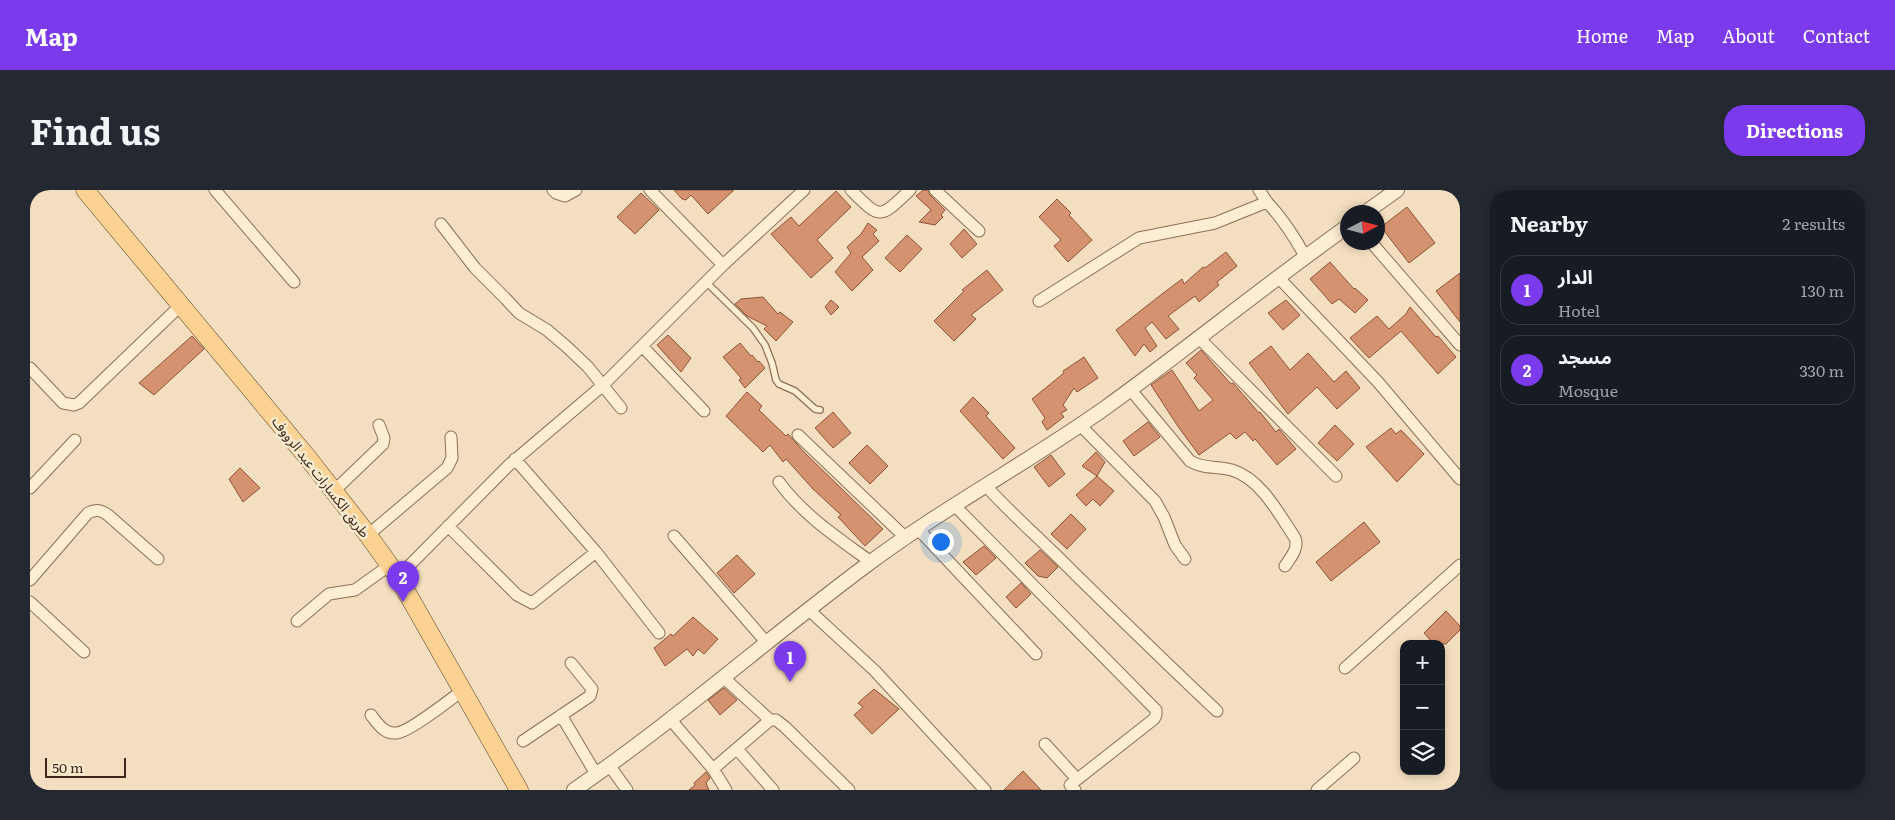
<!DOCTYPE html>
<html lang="en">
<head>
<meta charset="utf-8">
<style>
  :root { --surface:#171b24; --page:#242831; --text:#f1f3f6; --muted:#9ea1a6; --line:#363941; --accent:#7c3aed }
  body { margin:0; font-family:Literata,"Noto Sans Arabic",serif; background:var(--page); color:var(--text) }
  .controls { position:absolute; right:15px; bottom:15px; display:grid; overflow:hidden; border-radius:10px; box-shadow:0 2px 8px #0003 }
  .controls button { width:45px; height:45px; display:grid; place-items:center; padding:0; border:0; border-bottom:1px solid var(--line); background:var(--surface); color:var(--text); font:25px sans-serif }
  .compass { position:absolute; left:1310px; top:15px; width:45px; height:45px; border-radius:50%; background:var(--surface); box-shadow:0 2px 8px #0003; rotate:84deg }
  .scale { position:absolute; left:15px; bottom:12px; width:81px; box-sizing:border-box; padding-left:5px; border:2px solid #3b281b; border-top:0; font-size:14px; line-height:18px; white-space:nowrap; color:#3b281b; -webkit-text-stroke:4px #f9eacf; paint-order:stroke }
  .you { position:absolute; left:910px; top:351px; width:18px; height:18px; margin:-12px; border:4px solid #fff; border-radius:50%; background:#1a73e8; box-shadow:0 0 0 8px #1a73e833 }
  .badge { display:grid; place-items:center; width:32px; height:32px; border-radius:50%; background:var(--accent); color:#fff; font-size:16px; font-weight:700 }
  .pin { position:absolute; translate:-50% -41px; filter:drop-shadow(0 1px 2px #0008) }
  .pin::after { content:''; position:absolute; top:26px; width:18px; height:15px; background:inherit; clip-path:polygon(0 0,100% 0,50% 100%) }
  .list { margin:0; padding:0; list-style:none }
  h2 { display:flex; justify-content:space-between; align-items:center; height:65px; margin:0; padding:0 20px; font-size:21px }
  h2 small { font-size:16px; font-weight:400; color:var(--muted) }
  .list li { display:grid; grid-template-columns:32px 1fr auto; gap:15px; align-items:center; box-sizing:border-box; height:70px; margin:0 10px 10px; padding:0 10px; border:1px solid var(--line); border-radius:20px }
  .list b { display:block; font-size:19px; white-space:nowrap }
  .list p { margin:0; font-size:16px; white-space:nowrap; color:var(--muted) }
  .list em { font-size:16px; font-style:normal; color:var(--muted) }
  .icon { flex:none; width:28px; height:28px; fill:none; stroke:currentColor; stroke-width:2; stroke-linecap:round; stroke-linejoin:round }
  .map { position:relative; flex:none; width:1430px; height:600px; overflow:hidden; border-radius:20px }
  header { display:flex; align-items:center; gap:30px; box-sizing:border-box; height:70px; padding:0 25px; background:var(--accent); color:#fff }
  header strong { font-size:24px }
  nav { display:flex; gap:28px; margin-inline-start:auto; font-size:18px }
  .intro { display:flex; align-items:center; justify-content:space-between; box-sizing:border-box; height:120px; padding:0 30px }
  h1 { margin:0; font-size:35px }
  .button { padding:12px 22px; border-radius:20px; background:var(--accent); color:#fff; font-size:18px; font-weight:700 }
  main { display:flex; gap:30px; padding:0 30px }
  aside { flex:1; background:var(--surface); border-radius:20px; box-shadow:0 2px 8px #0003 }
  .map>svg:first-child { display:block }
  .building { fill:#d59270; stroke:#8f5438 }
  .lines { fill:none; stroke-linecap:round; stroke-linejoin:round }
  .service-casing { stroke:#8d6f55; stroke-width:8 }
  .minor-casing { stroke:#8d6f55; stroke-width:13 }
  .tertiary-casing { stroke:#8d6f55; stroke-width:16 }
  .primary-casing { stroke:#5a3d2a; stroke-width:19 }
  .service { stroke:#fcedd3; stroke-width:5.5 }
  .minor { stroke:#fcedd3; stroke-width:11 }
  .tertiary { stroke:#fcedd3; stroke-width:14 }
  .primary { stroke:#fbd292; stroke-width:18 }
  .labels { text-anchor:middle; stroke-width:5; stroke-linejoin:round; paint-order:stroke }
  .street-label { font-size:14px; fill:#3b281b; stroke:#f9eacf }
</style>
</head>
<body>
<header>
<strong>Map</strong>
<nav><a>Home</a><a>Map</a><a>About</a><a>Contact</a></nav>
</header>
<div class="intro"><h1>Find us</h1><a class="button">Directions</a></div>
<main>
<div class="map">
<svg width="1430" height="600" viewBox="0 0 1430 600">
  <rect width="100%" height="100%" fill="#f3dfbf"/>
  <!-- building -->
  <path class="building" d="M 644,0 L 704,0 L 678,24 L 661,5 L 656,10 L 652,9 Z
    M 893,0 L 898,0 L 900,5 L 915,20 L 911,25 L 913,27 L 905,35 L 889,32 L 901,20 L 886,6 Z
    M 806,1 L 821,17 L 787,50 L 803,68 L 781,88 L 741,44 L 761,27 L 769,36 Z
    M 611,3 L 629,20 L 605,44 L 587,27 Z
    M 1027,9 L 1041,23 L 1039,25 L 1062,50 L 1038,72 L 1024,56 L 1031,50 L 1009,27 Z
    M 1377,17 L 1405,53 L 1379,73 L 1351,37 Z
    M 838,33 L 847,40 L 843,44 L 849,51 L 832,67 L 843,80 L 822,101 L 805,82 L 821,63 L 817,57 L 831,44 Z
    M 934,39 L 947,54 L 932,68 L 920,54 Z
    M 877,45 L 892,59 L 870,82 L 855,68 Z
    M 1196,62 L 1207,76 L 1187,92 L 1189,95 L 1169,112 L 1165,106 L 1138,126 L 1149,139 L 1136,149 L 1122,132 L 1115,138 L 1127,156 L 1120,162 L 1114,154 L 1105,166 L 1086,140 L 1132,104 L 1152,89 L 1154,94 L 1173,77 L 1175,78 Z
    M 1300,72 L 1324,99 L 1325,98 L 1338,110 L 1325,123 L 1309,109 L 1302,114 L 1280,89 Z
    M 957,80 L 973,100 L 941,125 L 946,129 L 924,151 L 904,131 L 934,101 L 932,100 Z
    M 1430,83 L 1430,132 L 1406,101 Z
    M 733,107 L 748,124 L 750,122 L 763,132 L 746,151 L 734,139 L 737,136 L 717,126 L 705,114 L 711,109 Z
    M 801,110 L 809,117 L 801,125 L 795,117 Z
    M 1256,110 L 1270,125 L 1253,140 L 1238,123 Z
    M 1380,117 L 1406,147 L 1408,146 L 1426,167 L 1408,184 L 1371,141 L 1339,168 L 1320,148 L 1347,126 L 1359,139 L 1376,124 Z
    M 638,145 L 661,168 L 651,182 L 627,155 Z
    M 162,146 L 174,159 L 124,205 L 109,193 Z
    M 710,153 L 721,166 L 722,165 L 728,172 L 729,171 L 735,178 L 715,198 L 709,190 L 711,188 L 693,167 Z
    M 1241,156 L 1260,180 L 1278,163 L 1304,192 L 1316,181 L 1330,198 L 1307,219 L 1287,197 L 1258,224 L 1219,173 Z
    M 1171,160 L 1201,194 L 1203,193 L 1229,223 L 1230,222 L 1246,242 L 1249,239 L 1266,259 L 1247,275 L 1225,249 L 1223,251 L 1215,242 L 1206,249 L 1200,243 L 1169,265 L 1149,238 L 1121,195 L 1142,180 L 1169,221 L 1183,210 L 1164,188 L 1167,185 L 1156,173 Z
    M 1054,167 L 1068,188 L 1047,202 L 1044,198 L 1033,215 L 1037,220 L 1031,223 L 1034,227 L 1017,240 L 1012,232 L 1015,228 L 1002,209 L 1034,183 L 1033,181 Z
    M 717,202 L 732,216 L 729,220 L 756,246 L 758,244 L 774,262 L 853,339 L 835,356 L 808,327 L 811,325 L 783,299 L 756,269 L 753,272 L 740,255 L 733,262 L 696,226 Z
    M 943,207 L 959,223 L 956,226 L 985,258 L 973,269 L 930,221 Z
    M 803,222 L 821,243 L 803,258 L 785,238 Z
    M 1118,232 L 1130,247 L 1104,266 L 1093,251 Z
    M 1305,235 L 1324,254 L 1307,271 L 1288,253 Z
    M 1361,238 L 1366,244 L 1371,240 L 1394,264 L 1367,292 L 1336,257 Z
    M 837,255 L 858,276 L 840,294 L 819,273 Z
    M 1066,262 L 1075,272 L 1067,286 L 1052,276 Z
    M 1021,265 L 1035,284 L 1019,297 L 1004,277 Z
    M 210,278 L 230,298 L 213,312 L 199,289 Z
    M 1067,286 L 1084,301 L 1070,316 L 1063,309 L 1056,316 L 1046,305 Z
    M 1041,324 L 1056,339 L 1037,359 L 1021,344 Z
    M 1334,332 L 1350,352 L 1301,391 L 1286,372 Z
    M 954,356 L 966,368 L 946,385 L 933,372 Z
    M 1010,360 L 1028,377 L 1017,388 L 1008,386 L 995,373 Z
    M 707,365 L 725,384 L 704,403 L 687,383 Z
    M 991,393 L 1001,404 L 986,418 L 976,407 Z
    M 1416,421 L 1430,436 L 1430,440 L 1416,454 L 1404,454 L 1394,443 Z
    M 663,427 L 688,449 L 674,464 L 668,459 L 663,466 L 657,459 L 635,476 L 624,458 L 641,444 L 643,446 Z
    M 694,498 L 707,510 L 690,525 L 678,510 Z
    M 844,499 L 869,519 L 842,544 L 824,525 L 833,517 L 828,513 Z
    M 993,581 L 1011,600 L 974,600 Z
    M 676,582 L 680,588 L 676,593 L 679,600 L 659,600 L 665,595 L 664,593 Z"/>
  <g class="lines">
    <defs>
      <path id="service" d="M 676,92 L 723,138 L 735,155 L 742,173 L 746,190 L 749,194 L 765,201 L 785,219 L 790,220"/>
      <path id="minor" d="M 185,0 L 264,92
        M 523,0 L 526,3 L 535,6 L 546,0
        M 620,0 L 693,75
        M 821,0 C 851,30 849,29 880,0
        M 905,0 L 949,41
        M 1229,0 L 1237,12
        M 411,34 L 445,78 L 475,108 L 489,123 L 517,140 L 537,157 L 558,177 L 591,218
        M 1341,52 L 1430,155
        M 1248,87 L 1348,192 L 1430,289
        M 1009,111 L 1109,48 L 1185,33 L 1237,12 C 1252,28 1264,46 1275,66
        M 1168,147 L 1306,286
        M 612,156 L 674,221
        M 0,178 L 33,213 L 44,215 L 49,213 L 151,115
        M 1100,199 L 1160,271 C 1173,279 1187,276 1202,280 C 1231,289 1249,324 1265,348 C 1269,358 1261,367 1255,376
        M 1050,235 L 1125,311 L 1134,327 L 1145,355 L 1155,369
        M 768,245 L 876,348
        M 485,269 L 566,362 L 629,443
        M 749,292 C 773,325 808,348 841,372
        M 956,296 C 984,327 1016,354 1045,384 C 1092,430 1139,476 1187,521
        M 0,298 L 45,250
        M 305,300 L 353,254 L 354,248 L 349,235
        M 924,315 L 1126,520 L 1126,525 L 1124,529 L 1040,595 L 1045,600
        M 418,336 L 487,405 L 502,413 L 566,362
        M 888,339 L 1006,464
        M 338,345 L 417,278 L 422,268 L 421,247
        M 644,346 L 736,452
        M 368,387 L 479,275 L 572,196 L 693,75 L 774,0
        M 0,390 L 58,323 C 66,319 71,320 78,325 L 128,369
        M 0,412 L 54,462
        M 779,420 L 845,481 L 955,600
        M 267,431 L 299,404 L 325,400 L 360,375
        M 1315,478 L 1430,375
        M 693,487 L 740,530
        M 341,525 C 348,534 354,544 366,543 C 378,543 421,509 433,500
        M 531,525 L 566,584
        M 640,529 L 683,579 L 696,600
        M 493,551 L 560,506 L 562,499 L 541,473
        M 1015,554 L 1047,589
        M 707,559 L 743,600
        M 579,575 L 597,600
        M 683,579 L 740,530 L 746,530 L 755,537 L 819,600
        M 1287,600 L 1324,568"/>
      <path id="tertiary" d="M 1336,22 L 1367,0
        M 544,600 C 645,531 736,450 834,377 C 911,319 996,274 1075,218 C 1157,159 1235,95 1318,36"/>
      <path id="primary" d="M 55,0 L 278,268 L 338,345 L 368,387 L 489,600"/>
    </defs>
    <!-- service casing -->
    <use href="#service" class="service-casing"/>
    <!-- minor casing -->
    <use href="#minor" class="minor-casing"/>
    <!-- tertiary casing -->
    <use href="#tertiary" class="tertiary-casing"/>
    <!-- primary casing -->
    <use href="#primary" class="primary-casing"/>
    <!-- service -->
    <use href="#service" class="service"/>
    <!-- minor -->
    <use href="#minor" class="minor"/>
    <!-- tertiary -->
    <use href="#tertiary" class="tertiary"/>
    <!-- primary -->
    <use href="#primary" class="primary"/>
  </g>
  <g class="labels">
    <!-- street labels -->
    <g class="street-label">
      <text transform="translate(291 287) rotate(52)" y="5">طريق الكسارات عبد الرووف</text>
    </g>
  </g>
</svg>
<div class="controls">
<button>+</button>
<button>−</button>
<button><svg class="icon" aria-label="layers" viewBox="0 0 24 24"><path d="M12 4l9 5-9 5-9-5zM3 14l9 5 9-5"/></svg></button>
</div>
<svg class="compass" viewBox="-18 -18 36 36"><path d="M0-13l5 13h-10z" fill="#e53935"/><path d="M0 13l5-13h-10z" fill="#9ea1a6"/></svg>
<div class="scale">50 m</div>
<div class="you"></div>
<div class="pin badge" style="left:760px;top:492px">1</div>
<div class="pin badge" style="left:373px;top:412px">2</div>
</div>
<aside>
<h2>Nearby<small>2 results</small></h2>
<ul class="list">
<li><span class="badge">1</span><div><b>الدار</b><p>Hotel</p></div><em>130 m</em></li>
<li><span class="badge">2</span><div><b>مسجد</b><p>Mosque</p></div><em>330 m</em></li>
</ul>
</aside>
</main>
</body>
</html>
